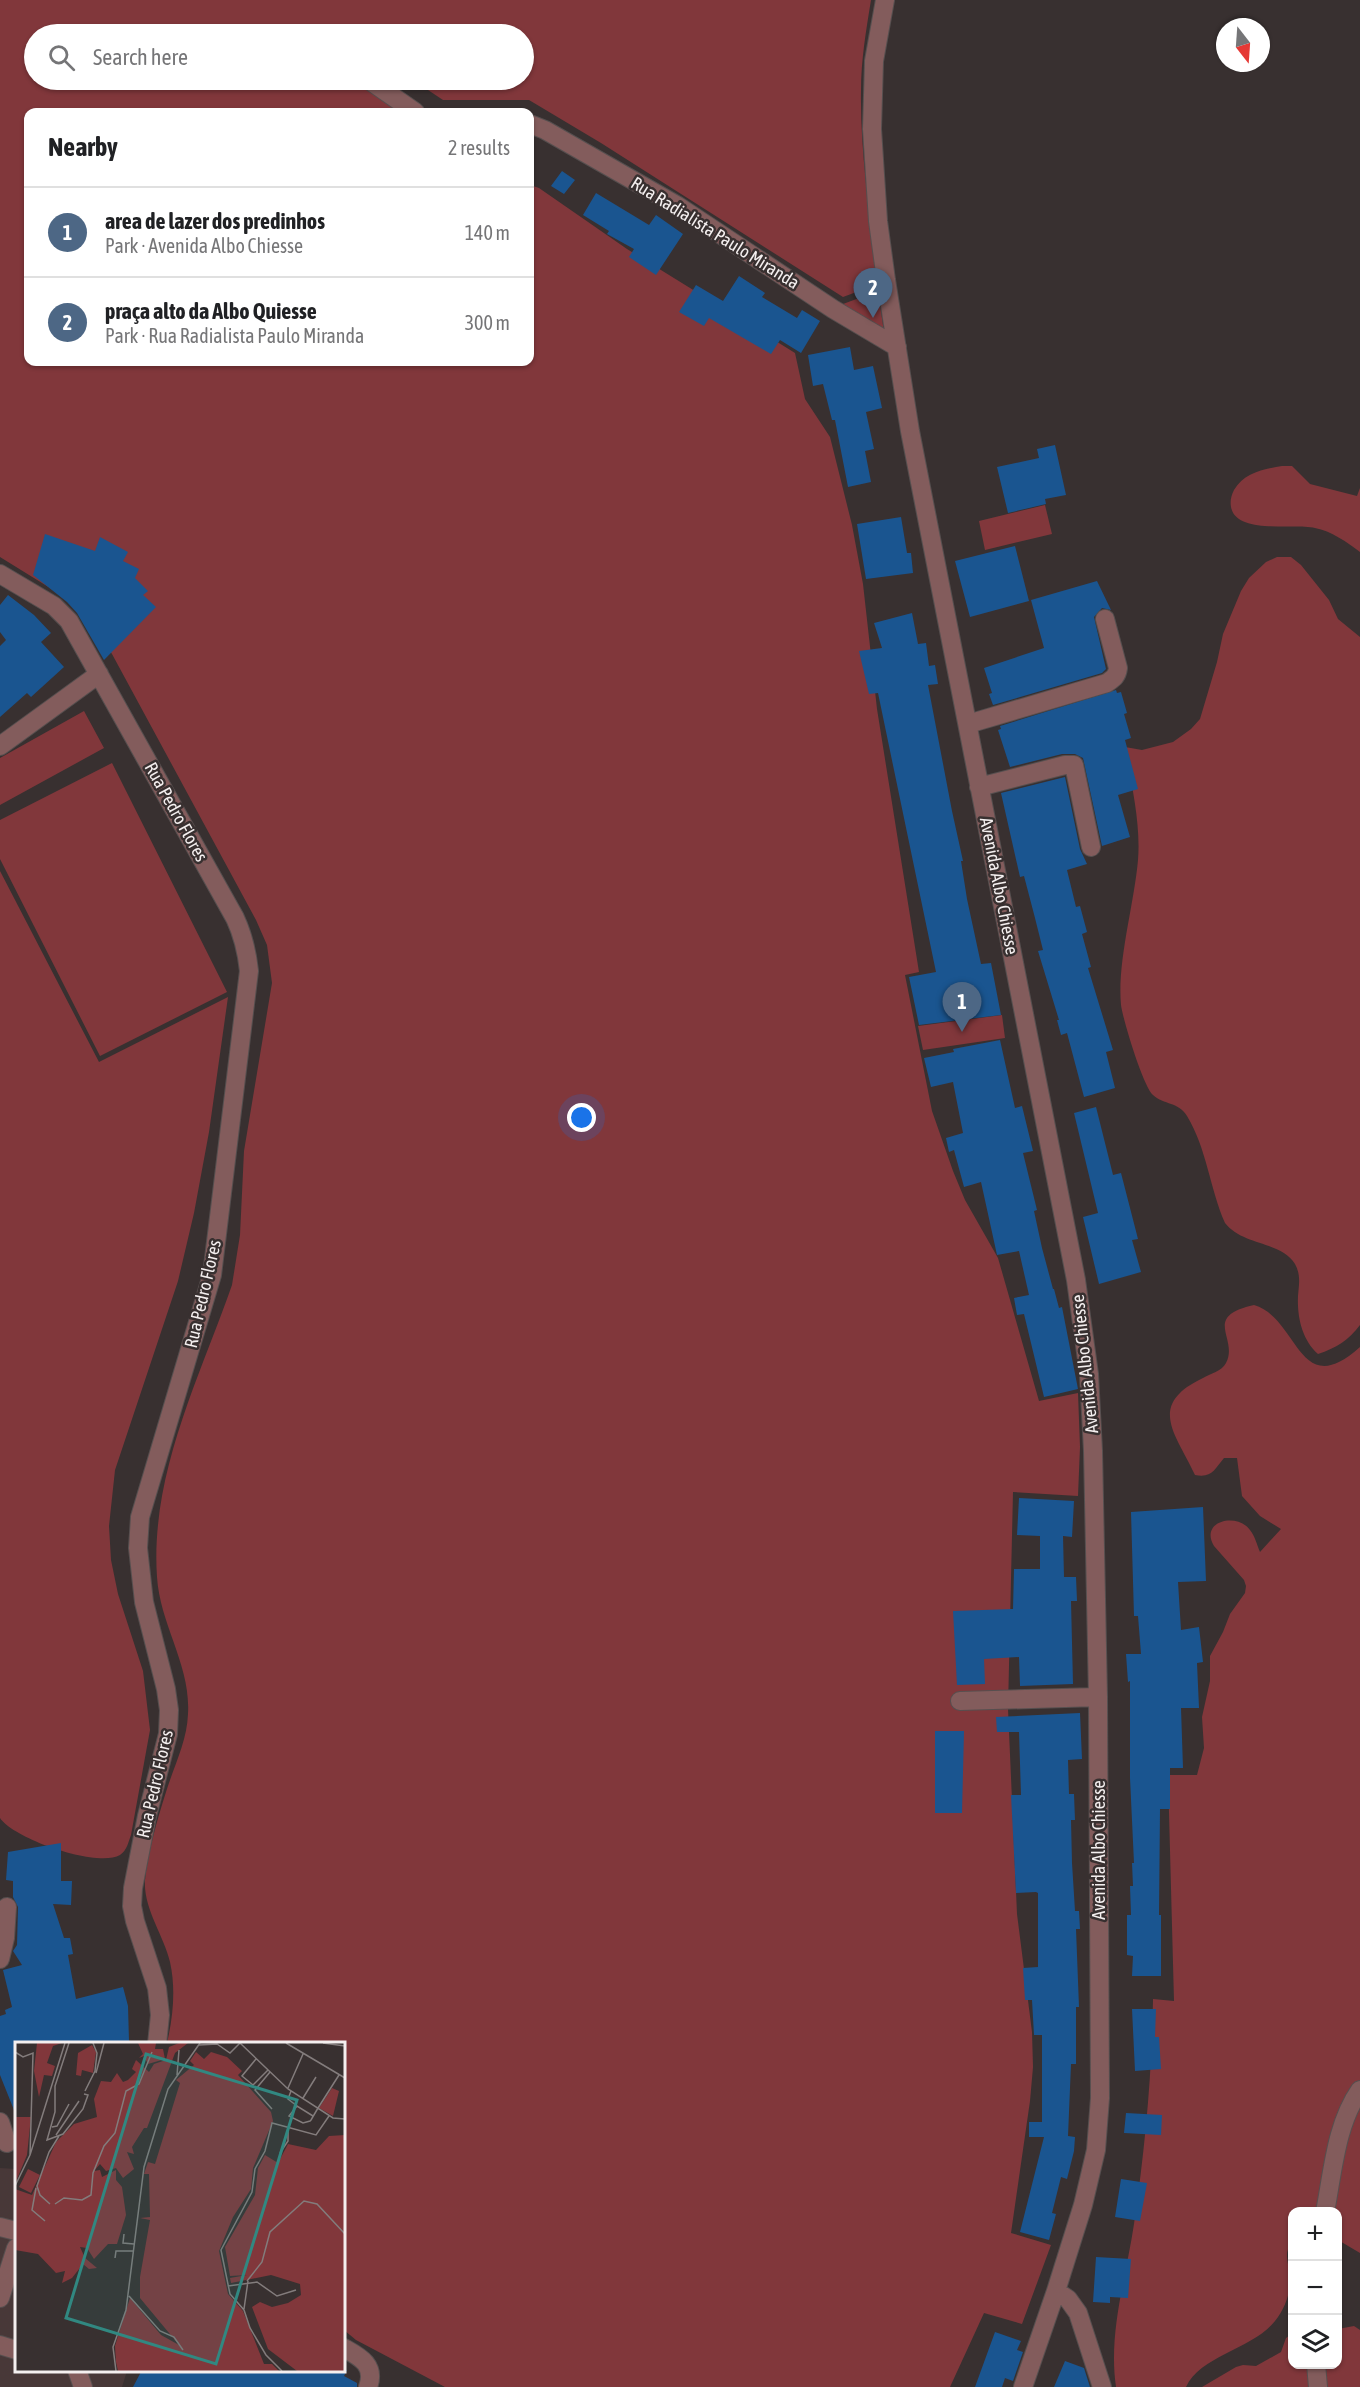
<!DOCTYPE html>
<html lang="en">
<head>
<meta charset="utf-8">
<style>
  :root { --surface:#fff; --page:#f6f6f6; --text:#202124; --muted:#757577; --line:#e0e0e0; --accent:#4d6785 }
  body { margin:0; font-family:"Asap Condensed",sans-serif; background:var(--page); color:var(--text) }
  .controls { position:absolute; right:18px; bottom:18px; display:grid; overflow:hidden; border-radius:12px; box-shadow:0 2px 4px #0004 }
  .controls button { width:54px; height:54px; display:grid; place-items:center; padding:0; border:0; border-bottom:2px solid var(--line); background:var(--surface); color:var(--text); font:30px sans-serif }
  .compass { position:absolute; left:1216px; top:18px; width:54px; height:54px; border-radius:50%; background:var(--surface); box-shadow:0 2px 4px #0004; rotate:163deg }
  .you { position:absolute; left:582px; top:1118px; width:21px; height:21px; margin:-15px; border:4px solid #fff; border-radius:50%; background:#1a73e8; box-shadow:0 0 0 9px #1a73e833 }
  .badge { display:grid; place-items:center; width:39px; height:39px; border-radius:50%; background:var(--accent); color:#fff; font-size:20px; font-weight:700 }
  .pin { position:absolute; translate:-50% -50px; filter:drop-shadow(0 2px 3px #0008) }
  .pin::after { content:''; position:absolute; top:32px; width:21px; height:18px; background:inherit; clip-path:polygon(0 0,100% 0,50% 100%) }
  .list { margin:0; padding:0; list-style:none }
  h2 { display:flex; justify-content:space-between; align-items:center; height:78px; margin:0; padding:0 24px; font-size:26px }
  h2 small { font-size:20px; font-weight:400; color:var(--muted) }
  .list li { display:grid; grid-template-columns:39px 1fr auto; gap:18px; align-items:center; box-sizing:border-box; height:90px; padding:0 24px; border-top:2px solid var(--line) }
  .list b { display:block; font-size:22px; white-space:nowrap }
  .list p { margin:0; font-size:20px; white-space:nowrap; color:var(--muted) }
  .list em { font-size:20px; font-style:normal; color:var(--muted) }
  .icon { flex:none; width:33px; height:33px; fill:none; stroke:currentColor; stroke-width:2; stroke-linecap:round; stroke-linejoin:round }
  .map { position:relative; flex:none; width:1360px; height:2387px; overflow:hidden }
  .search { position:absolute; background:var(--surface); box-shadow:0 2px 4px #0004; left:24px; top:24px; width:510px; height:66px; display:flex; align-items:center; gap:15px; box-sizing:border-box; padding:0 21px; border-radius:33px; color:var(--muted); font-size:22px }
  .panel { position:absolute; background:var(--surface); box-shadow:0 2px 4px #0004; left:24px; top:108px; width:510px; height:258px; border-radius:12px }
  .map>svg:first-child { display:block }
  .built { fill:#483838 }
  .green { fill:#81373b }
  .building { fill:#1a5590 }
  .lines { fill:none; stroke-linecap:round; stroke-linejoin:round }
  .minor-casing { stroke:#564f4f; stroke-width:20 }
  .minor { stroke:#835c5c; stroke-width:18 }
  .labels { text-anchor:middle; stroke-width:5; stroke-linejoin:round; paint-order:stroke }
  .street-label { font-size:18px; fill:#f4efef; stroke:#383030 }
  .inset-road { fill:none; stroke:#837c7c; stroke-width:1.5 }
  .view { fill:#318881; fill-opacity:0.15; stroke:#318881; stroke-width:3 }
  .inset-edge { fill:none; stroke:#f4efef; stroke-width:3 }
</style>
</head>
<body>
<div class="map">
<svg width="1360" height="2387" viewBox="0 0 1360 2387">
  <rect width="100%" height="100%" fill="#383030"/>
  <!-- built -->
  <path class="built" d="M 0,2168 L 16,2169 L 16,2370 L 127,2371 L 122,2387 L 0,2387 Z"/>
  <!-- green -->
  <path class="green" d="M 0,0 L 871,0 C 866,31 861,60 861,91 C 860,156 871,221 878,284 L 843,297 L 601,143 L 529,100 L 443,100 L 413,80 L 524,80 L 524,34 L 34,34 L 34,80 L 369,80 L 401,112 L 28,112 L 28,362 L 530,362 L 530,185 L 539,188 L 627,249 L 795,353 L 805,399 L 830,437 L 852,525 L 863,584 L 877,709 L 919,972 L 905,975 L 932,1111 L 953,1171 L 965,1200 L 998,1258 L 1039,1401 L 1078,1393 L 1080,1447 L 1078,1496 L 1013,1492 L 1008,1709 L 1017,1914 L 1032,2032 L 1033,2067 L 1030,2101 L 1011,2233 L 1051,2245 L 1022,2324 L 984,2313 L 950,2387 L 445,2387 L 356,2340 L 344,2330 L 344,2044 L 167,2043 C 173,2017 176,1989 170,1962 C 164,1936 143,1908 145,1880 C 148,1852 157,1820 166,1792 C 174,1766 187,1741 188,1714 C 191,1665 160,1625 157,1577 C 150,1475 199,1379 232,1285 L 240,1235 L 244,1151 L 272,983 L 267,945 L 256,920 L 112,654 L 94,627 L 63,596 L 0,557 Z
    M 878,291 L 884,332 L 843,304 Z
    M 1282,466 L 1292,466 L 1310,484 L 1357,496 L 1360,488 L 1360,552 C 1347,542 1331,531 1315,528 C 1294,523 1236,535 1231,507 C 1230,501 1231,496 1234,490 C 1244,473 1263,469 1282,466 Z
    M 1045,505 L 1052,534 L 985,550 L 979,521 Z
    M 1277,557 L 1291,557 L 1301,565 L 1329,600 L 1338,619 L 1360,637 L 1360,1325 C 1349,1340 1336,1348 1318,1354 C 1302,1340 1297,1317 1298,1296 C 1299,1284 1301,1275 1295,1264 C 1281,1241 1243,1246 1225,1223 C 1210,1189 1207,1149 1187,1116 C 1179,1102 1164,1105 1153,1095 C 1143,1086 1123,1020 1121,1005 C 1117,962 1134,905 1138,860 C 1141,823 1131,783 1125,747 L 1142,750 L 1173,742 L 1191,729 L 1200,719 L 1217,662 L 1223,634 L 1241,591 L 1249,578 L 1266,562 Z
    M 84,711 L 104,748 L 0,805 L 0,758 Z
    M 112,763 L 227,992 L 100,1056 L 0,859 L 0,820 Z
    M 0,871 L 99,1062 L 228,997 L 209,1132 L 194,1213 L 178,1281 L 115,1470 L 109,1526 L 111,1560 L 118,1594 L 143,1671 L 150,1730 L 131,1835 C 128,1843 127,1850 120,1855 C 97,1868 14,1839 0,1818 Z
    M 1002,1015 L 1005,1038 L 923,1050 L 918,1026 Z
    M 1254,1305 C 1299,1318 1298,1403 1360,1347 L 1360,2253 L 1338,2240 L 1338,2212 L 1292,2212 L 1292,2243 C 1282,2254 1290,2265 1290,2278 C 1291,2293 1284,2310 1275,2321 C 1253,2349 1201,2355 1186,2387 L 1116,2387 C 1108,2332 1126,2278 1134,2224 C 1145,2149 1152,2074 1153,1999 L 1174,2001 L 1168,1775 L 1197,1775 L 1204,1748 L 1202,1717 L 1210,1681 L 1210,1656 L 1223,1632 L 1230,1614 L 1245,1593 L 1246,1586 L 1244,1580 L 1214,1546 C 1199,1521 1237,1512 1250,1530 C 1255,1536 1257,1545 1260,1552 L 1281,1529 L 1260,1516 L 1242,1496 L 1237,1458 L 1224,1458 C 1214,1470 1212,1478 1195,1475 C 1176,1434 1146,1405 1203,1378 C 1210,1374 1222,1371 1226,1363 C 1239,1338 1201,1317 1254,1305 Z
    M 1354,2326 L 1360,2330 L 1360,2387 L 1202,2387 L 1236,2367 L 1243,2365 L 1256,2366 L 1281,2352 L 1286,2338 L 1292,2334 L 1292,2364 L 1338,2364 L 1338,2329 Z"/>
  <!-- building -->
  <path class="building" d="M 562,171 L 575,180 L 564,194 L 551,186 Z
    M 596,193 L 649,225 L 656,215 L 683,234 L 656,275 L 629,257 L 634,249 L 607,234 L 609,231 L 583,215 Z
    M 739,276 L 765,293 L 762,297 L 797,318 L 802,310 L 820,321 L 801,353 L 780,340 L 771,354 L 709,318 L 704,326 L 679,312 L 696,285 L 723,301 Z
    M 850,347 L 854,370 L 873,366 L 882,408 L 866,412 L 874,449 L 865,451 L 871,482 L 848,487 L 835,420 L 832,420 L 823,384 L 813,386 L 808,355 Z
    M 1055,445 L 1066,495 L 1045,499 L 1046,504 L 1008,513 L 997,467 L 1039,458 L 1037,449 Z
    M 901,517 L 907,553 L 911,553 L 913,573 L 866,579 L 857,524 Z
    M 45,534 L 95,551 L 100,537 L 128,552 L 123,561 L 139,569 L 135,578 L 148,591 L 143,595 L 156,607 L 104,660 L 77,613 L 67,602 L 33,575 Z
    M 1015,546 L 1029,601 L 970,617 L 955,561 Z
    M 1097,581 L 1111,610 L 1102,608 L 1094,617 L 1106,669 L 1102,673 L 993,705 L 989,694 L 992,693 L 984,668 L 1044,648 L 1031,600 Z
    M 8,595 L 34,615 L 51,633 L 41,642 L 64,667 L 31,697 L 27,693 L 0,717 L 0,646 L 6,640 L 0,632 L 0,605 Z
    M 912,613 L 918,644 L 926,643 L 929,666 L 935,665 L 938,684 L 928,685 L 952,811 L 963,861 L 961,861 L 967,899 L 981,964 L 991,963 L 1001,1015 L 919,1025 L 909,977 L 936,972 L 878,693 L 869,694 L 859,651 L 882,648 L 874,623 Z
    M 1116,690 L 1117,693 L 1121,692 L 1127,713 L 1124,714 L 1131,738 L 1125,740 L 1138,789 L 1118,795 L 1130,837 L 1102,846 L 1083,758 L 1075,754 L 1062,754 L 1010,767 L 998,730 L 1001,729 L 1000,726 Z
    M 1065,777 L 1080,849 L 1087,864 L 1067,870 L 1076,907 L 1080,906 L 1087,932 L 1082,934 L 1091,967 L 1088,968 L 1113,1050 L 1106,1052 L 1115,1088 L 1084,1097 L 1067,1033 L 1061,1035 L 1057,1020 L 1059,1020 L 1038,951 L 1043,950 L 1035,918 L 1024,876 L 1020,877 L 1001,793 Z
    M 1000,1040 L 1015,1108 L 1022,1106 L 1033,1151 L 1023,1153 L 1037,1210 L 1034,1211 L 1042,1248 L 1053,1289 L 1054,1289 L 1059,1308 L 1062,1307 L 1078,1389 L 1044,1397 L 1024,1314 L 1017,1315 L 1014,1298 L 1029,1295 L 1019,1251 L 997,1255 L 981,1182 L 964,1187 L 954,1150 L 949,1152 L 946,1138 L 963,1133 L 953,1082 L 931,1087 L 924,1058 L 954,1052 L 953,1049 Z
    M 1096,1107 L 1113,1175 L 1121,1173 L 1138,1239 L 1132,1240 L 1141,1272 L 1099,1284 L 1083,1217 L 1098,1213 L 1074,1113 Z
    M 1019,1498 L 1074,1501 L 1072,1537 L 1063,1536 L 1064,1577 L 1076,1577 L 1077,1601 L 1071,1601 L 1073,1684 L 1020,1686 L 1019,1657 L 984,1659 L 985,1684 L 957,1685 L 953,1611 L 1013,1609 L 1014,1569 L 1040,1569 L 1040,1536 L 1017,1535 Z
    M 1203,1507 L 1206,1581 L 1178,1582 L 1181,1630 L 1199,1627 L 1203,1662 L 1197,1663 L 1199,1708 L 1181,1708 L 1183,1768 L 1170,1768 L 1170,1809 L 1160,1809 L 1159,1915 L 1161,1915 L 1161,1976 L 1132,1976 L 1133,1956 L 1127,1955 L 1127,1915 L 1131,1915 L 1130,1886 L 1133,1886 L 1132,1863 L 1134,1863 L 1130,1778 L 1130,1681 L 1128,1682 L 1126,1654 L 1141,1654 L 1138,1616 L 1134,1616 L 1131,1512 Z
    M 1080,1713 L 1082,1759 L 1068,1760 L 1069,1794 L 1074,1794 L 1075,1820 L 1071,1820 L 1072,1863 L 1075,1911 L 1079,1911 L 1080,1929 L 1076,1929 L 1079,2007 L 1076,2007 L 1076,2064 L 1071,2064 L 1068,2136 L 1075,2137 L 1074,2151 L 1067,2179 L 1061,2177 L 1052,2213 L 1056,2214 L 1049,2240 L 1020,2232 L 1044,2137 L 1029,2137 L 1029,2122 L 1042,2122 L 1042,2035 L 1034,2035 L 1032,2000 L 1025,2000 L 1023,1968 L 1038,1967 L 1038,1893 L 1036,1892 L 1016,1893 L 1011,1795 L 1021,1795 L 1019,1732 L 997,1732 L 996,1717 Z
    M 935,1731 L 964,1731 L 962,1813 L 935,1813 Z
    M 61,1843 L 61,1881 L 72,1881 L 71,1905 L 53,1904 L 64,1938 L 70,1938 L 73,1954 L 68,1955 L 76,1999 L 123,1987 L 128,2006 L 129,2041 L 123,2043 L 16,2043 L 16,2115 L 0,2075 L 0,2016 L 6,2014 L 5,2010 L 12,2007 L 3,1970 L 22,1965 L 13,1951 L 17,1945 L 18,1907 L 13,1897 L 13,1881 L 6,1880 L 8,1852 Z
    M 1132,2009 L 1156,2009 L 1155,2037 L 1159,2037 L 1161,2069 L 1135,2071 Z
    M 1126,2113 L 1162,2115 L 1161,2135 L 1124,2133 Z
    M 1121,2179 L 1147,2183 L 1140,2221 L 1115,2217 Z
    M 1096,2257 L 1131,2259 L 1128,2298 L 1110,2297 L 1110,2303 L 1093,2302 Z
    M 995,2332 L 1021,2341 L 1017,2350 L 1023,2352 L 1013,2381 L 1005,2378 L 1002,2387 L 975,2387 Z
    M 1065,2361 L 1084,2368 L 1090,2387 L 1054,2387 Z
    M 142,2370 L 347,2370 L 344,2376 L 357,2383 L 357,2387 L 133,2387 Z"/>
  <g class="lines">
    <defs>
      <path id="minor" d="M 885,0 L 874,61 L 872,129 L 878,221 L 886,280 L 910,431 L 1076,1280 L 1089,1374 L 1093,1451 L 1098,1697 L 1100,2098 L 1096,2150 L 1083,2205 L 1056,2291 L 1023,2387
        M 369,80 L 415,112
        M 530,124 L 545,130 L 678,206 L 833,309 L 897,347
        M 0,574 L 54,606 L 69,621 L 235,918 C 243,935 247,952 249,971 L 212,1275 L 140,1517 L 138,1548 L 144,1602 L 166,1689 L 169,1710 L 168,1734 L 147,1816 L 133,1888 L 132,1906 L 135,1921 L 157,1988 L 160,2015 L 157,2044
        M 968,724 L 1107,683 C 1114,678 1117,676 1118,668 L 1105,619
        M 0,746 L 99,674
        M 979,787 L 1065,765 L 1074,765 L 1091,847
        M 960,1701 L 1098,1697
        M 0,1959 L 5,1938 L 7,1907
        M 0,2122 L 7,2143
        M 1325,2212 C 1333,2171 1336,2124 1360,2090
        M 0,2227 L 16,2231
        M 1056,2291 L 1068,2299 L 1078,2313 L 1102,2387
        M 0,2298 L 16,2248
        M 0,2345 L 16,2350
        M 344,2348 C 360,2357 376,2365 368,2387
        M 1316,2364 L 1318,2387
        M 77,2370 L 83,2387"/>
    </defs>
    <!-- minor casing -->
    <use href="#minor" class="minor-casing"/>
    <!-- minor -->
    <use href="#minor" class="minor"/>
  </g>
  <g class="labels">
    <!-- street labels -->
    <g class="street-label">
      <text transform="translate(715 233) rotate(32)" y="6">Rua Radialista Paulo Miranda</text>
      <text transform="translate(176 812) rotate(61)" y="6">Rua Pedro Flores</text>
      <text transform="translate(999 886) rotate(79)" y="6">Avenida Albo Chiesse</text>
      <text transform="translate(203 1294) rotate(-77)" y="6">Rua Pedro Flores</text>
      <text transform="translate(1085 1364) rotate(-96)" y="6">Avenida Albo Chiesse</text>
      <text transform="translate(155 1784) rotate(-77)" y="6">Rua Pedro Flores</text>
      <text transform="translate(1099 1850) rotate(-90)" y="6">Avenida Albo Chiesse</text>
    </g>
  </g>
  <!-- overview -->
  <g transform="translate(15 2042)">
    <rect width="330" height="330" fill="#383030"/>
    <path d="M 22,1 L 47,1 L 38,4 L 32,21 L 40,24 L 37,34 L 29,33 L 24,55 L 19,29 ZM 123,1 L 141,1 L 140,7 L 148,7 L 150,17 L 133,22 L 129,14 L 124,16 L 128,12 ZM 164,1 L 173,1 L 160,11 L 132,86 L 129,86 L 117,105 L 119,112 L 112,110 L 119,127 L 108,136 L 101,126 L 91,129 L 85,122 L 79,129 L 85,128 L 87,135 L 101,128 L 101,138 L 107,145 L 111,173 L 102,202 L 93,202 L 79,217 L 72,206 L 65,205 L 70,216 L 82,226 L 74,227 L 68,222 L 57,236 L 47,241 L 50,229 L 41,231 L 23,212 L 0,208 L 0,147 L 17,153 L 41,100 L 59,82 L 82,75 L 79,57 L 86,39 L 96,40 L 102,31 L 108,40 L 113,38 L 121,30 L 117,27 L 121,18 L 134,30 L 139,22 L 151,18 L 154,5 ZM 77,3 L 81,10 L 78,31 L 67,28 L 66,34 L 61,33 L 63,11 ZM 181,10 L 189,17 L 196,10 L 212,15 L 227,29 L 223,33 L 256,70 L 258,79 L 238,126 L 236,147 L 218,175 L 204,209 L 213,252 L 228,269 L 249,322 L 257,322 L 264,329 L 103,329 L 101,320 L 100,304 L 115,256 L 146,293 L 164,303 L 125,256 L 125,235 L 135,178 L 125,176 L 135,175 L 134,132 L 129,132 L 133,120 L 140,122 L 165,41 L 161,38 L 179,23 L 175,19 ZM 317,46 L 324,49 L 318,74 L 304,66 ZM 0,64 L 1,75 L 16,75 L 12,113 L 0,142 ZM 330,93 L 330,329 L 282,329 L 253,307 L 237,265 L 245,260 L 257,265 L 273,261 L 286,253 L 285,242 L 256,233 L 216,241 L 215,236 L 232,233 L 215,234 L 210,205 L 240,153 L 243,126 L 250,113 L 263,121 L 273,102 L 301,108 L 314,94 ZM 13,127 L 25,133 L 16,151 L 4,145 Z" fill="#81373b"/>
    <path class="inset-road" d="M 54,1 L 40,44 L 40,70 L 32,98 L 48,92 L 68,67 L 73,53 L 69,52M 225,1 L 273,47 L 318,76 L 330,77M 271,1 L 330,36M 308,1 L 330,4M 184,3 L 202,2 L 215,11 L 225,1M 0,10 L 8,15 L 18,11 L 15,113M 241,17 L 227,34 L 238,43 L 253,28M 255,30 L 240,48 L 257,67M 81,31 L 89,1M 162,33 L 164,8M 273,46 L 288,12M 70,49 L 80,29 L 82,11 L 78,1M 276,49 L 273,57 L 282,64M 288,56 L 301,35M 298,74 L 282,64 L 274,74 L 288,81 L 295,79 L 296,78 L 303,66 L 324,33M 37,85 L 42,84 L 54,62M 0,87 L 0,26M 41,93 L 64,59M 265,111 L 273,99 L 273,85M 0,144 L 15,113 L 50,1M 21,146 L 17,168 L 30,179M 35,162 L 25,153 L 22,144 L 34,110 L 44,94M 40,162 L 49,156 L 67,158 L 76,153 L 78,131 L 89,104 L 100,91 L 111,49 L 124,42 L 137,10M 109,192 L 108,201 L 119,202M 100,216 L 101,209 L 119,209M 232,239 L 247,220 L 255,190 L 289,159 L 302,162 L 330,192M 213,244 L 242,240 L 262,254 L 281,248M 114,254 L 145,289 L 159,295 L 168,308M 229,267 L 233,239M 101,329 L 98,305 L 111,268 L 129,125 L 153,47 L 185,1M 267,329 L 251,313 L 235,286 L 229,268 L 215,252 L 206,208 L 237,150 L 240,127 L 250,109 L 257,81 L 301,93 L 314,74"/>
    <path class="view" d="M 131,12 L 282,58 L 201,322 L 51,276 Z"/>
    <rect width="330" height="330" class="inset-edge"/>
  </g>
</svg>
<div class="controls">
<button>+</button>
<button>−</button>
<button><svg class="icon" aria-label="layers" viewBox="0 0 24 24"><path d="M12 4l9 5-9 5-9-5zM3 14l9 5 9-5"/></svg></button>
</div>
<svg class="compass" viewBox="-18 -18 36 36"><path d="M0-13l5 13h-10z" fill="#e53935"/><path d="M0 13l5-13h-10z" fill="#757577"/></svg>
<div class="you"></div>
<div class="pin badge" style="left:962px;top:1032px">1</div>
<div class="pin badge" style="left:873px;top:318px">2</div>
<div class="search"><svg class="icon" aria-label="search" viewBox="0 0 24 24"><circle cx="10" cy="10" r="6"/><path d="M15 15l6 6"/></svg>Search here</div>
<section class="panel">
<h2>Nearby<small>2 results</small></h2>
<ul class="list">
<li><span class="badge">1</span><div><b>area de lazer dos predinhos</b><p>Park · Avenida Albo Chiesse</p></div><em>140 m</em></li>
<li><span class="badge">2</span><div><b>praça alto da Albo Quiesse</b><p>Park · Rua Radialista Paulo Miranda</p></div><em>300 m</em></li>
</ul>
</section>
</div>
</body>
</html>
